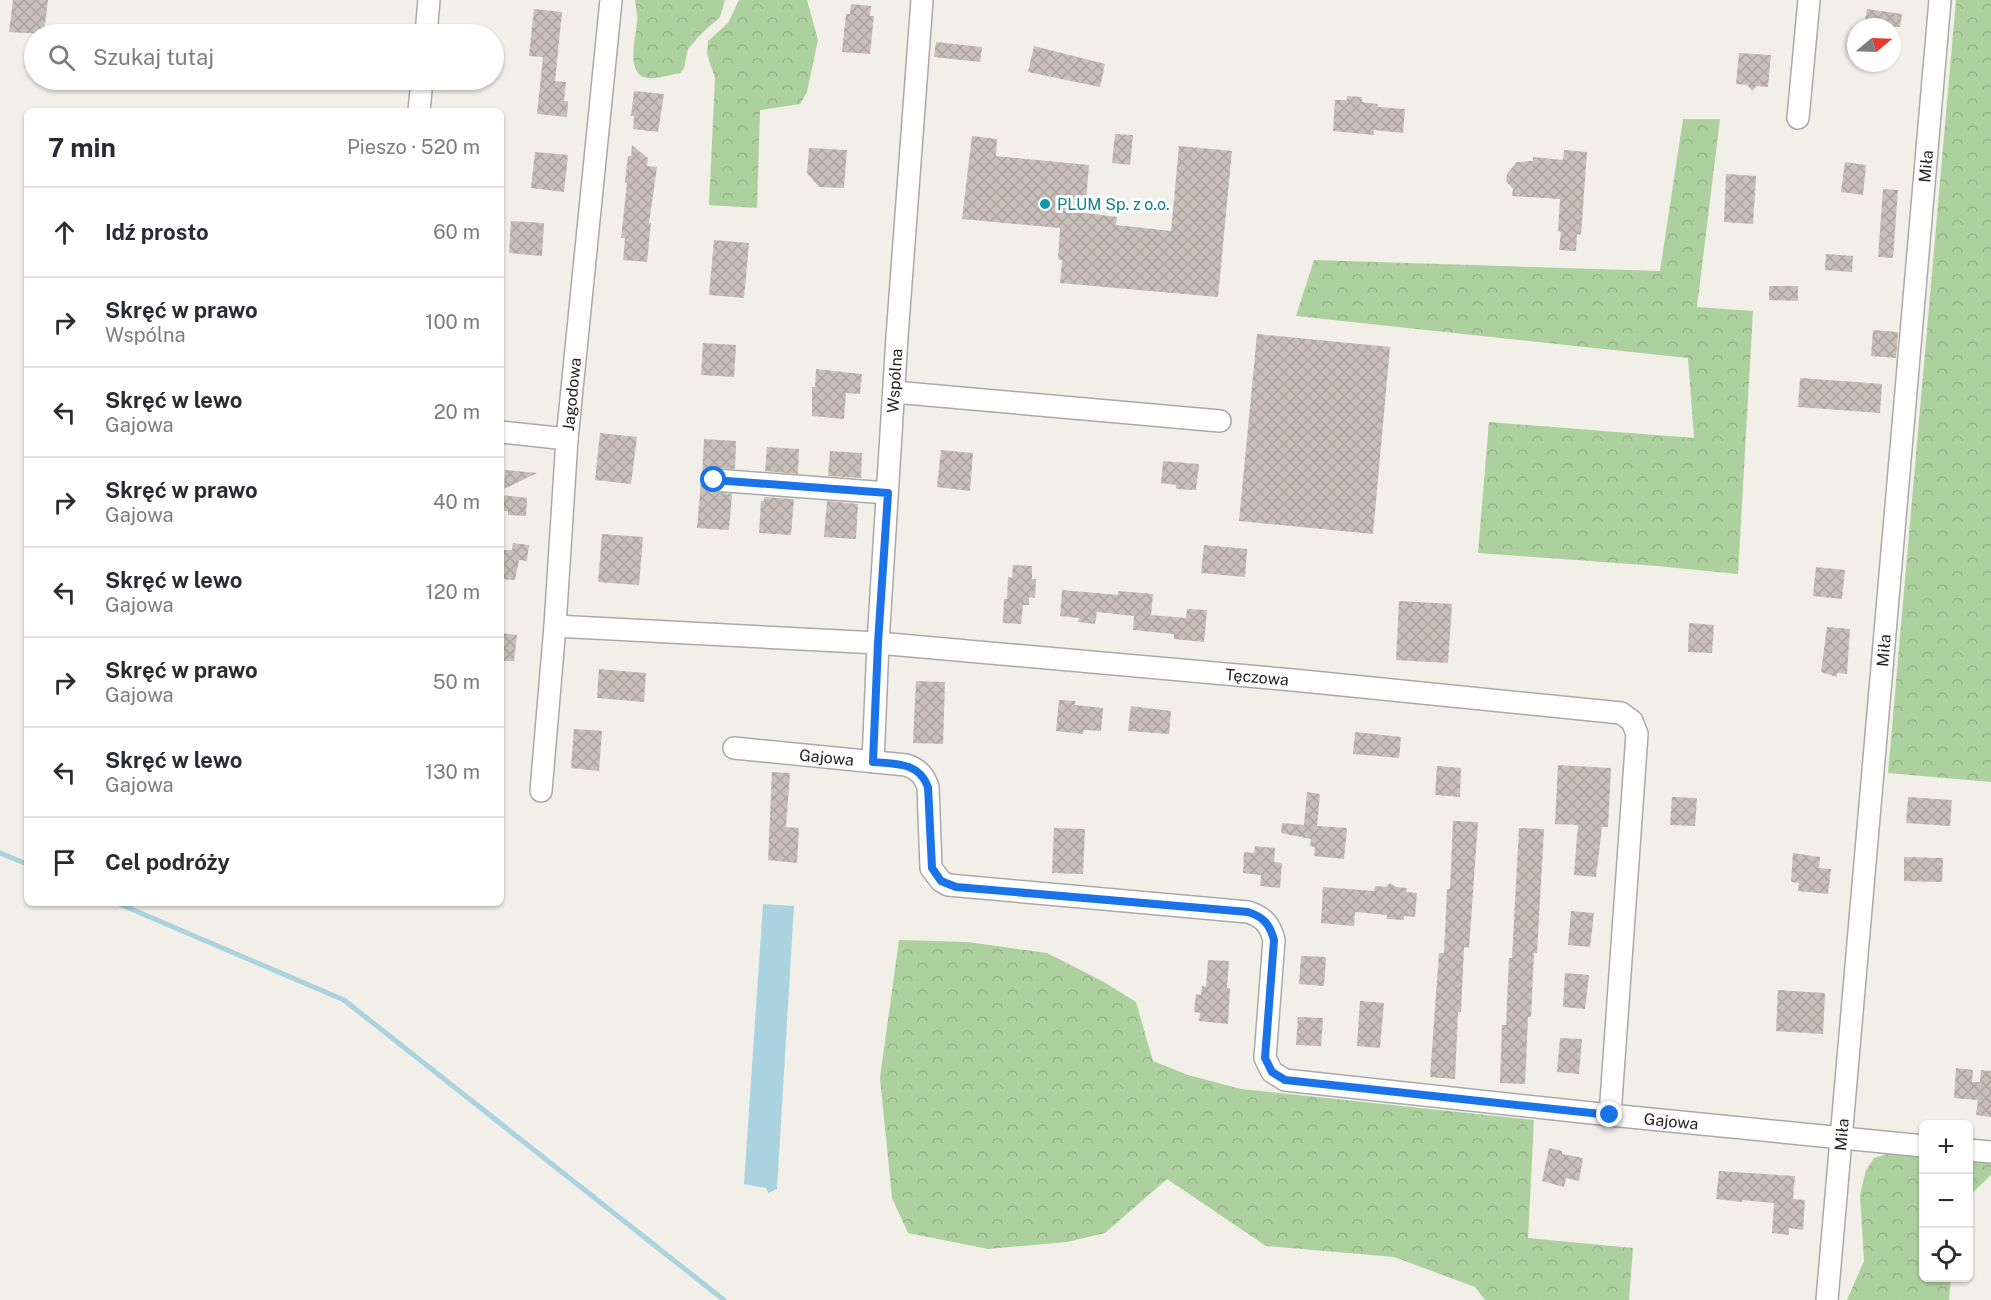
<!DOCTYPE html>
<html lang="pl">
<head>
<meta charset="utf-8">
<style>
  :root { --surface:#fff; --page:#f7f7f7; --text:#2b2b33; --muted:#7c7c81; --line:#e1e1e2 }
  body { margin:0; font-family:"Public Sans",sans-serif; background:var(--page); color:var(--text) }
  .controls { position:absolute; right:18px; bottom:18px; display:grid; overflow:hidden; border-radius:9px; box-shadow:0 2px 4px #0004 }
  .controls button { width:54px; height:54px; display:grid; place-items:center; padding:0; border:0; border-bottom:2px solid var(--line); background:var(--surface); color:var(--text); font:30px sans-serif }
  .compass { position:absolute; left:1847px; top:18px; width:54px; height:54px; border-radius:50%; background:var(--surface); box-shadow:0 2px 4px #0004; rotate:71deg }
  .stop { position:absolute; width:18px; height:18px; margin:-14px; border:4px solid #1a73e8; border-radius:50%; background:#fff }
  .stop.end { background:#1a73e8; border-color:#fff; box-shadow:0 2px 6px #0008 }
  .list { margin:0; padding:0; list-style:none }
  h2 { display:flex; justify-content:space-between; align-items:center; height:78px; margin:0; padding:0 24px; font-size:26px }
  h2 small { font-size:20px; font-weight:400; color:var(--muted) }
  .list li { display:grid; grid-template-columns:39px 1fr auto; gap:18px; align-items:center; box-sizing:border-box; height:90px; padding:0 24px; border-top:2px solid var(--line) }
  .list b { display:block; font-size:22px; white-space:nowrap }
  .list p { margin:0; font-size:20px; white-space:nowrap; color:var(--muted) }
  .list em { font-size:20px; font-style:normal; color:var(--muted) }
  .icon { flex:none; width:33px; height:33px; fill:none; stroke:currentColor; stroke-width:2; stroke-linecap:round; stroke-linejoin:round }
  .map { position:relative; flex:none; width:1991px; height:1300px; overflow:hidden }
  .search { position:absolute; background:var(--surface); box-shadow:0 2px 4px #0004; left:24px; top:24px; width:480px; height:66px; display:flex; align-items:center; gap:15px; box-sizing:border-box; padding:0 21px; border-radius:33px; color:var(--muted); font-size:22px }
  .panel { position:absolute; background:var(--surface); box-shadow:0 2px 4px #0004; left:24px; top:108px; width:480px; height:798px; border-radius:9px }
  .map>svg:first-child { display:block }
  .forest { fill:url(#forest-crowns) }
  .water { fill:#aad3df }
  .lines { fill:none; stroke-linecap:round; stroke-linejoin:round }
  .stream { stroke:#aad3df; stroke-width:5 }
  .building { fill:url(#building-cross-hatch) }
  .street-casing { stroke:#a9a9a9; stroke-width:24 }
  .street { stroke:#fff; stroke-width:21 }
  .route { stroke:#1a73e8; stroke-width:8 }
  .culture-dot { fill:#0f9aa8; stroke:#fff; stroke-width:2 }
  .labels { text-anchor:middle; stroke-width:6; stroke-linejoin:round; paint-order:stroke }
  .street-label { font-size:16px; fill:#222; stroke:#fff }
  .culture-label { font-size:16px; fill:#0d838f; stroke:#fff; text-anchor:start }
</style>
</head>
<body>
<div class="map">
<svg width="1991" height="1300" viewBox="0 0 1991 1300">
  <defs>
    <pattern id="forest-crowns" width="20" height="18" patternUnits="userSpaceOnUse" patternTransform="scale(1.5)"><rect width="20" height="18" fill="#add19e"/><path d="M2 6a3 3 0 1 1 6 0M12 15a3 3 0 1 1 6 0" fill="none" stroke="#95b388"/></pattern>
    <pattern id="building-cross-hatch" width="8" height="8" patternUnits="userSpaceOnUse" patternTransform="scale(1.5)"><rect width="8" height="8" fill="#c7bfb8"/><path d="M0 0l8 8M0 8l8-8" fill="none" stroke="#aba49e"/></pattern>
  </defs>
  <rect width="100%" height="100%" fill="#f2efe9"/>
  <!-- forest -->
  <path class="forest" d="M 635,0 L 725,0 L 720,17 L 701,34 L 688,49 L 684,68 L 680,73 C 670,75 657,79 647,78 C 625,75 636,36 637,23 C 638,16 636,8 635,0 Z
    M 739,0 L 807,0 L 818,40 L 807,92 L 800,104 L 760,110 L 757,208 L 709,205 L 715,78 L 707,54 L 708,41 L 728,23 Z
    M 1956,0 L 1991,0 L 1991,782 L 1888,773 Z
    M 1683,119 L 1720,119 L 1697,307 L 1753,311 L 1738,574 L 1657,566 L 1478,553 L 1489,422 L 1694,438 L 1688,358 L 1296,316 L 1314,260 L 1660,271 Z
    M 899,940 L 968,942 L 1047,953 L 1104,982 L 1136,1002 L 1153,1061 L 1188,1075 L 1241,1089 L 1534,1120 L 1528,1238 L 1633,1248 L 1629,1300 L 1485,1300 L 1475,1287 L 1394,1257 L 1266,1246 L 1167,1179 L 1105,1233 L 1067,1242 L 988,1249 L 908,1233 L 892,1198 L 880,1078 Z
    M 1898,1151 L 1923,1154 L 1924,1278 L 1951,1278 L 1949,1300 L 1847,1300 L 1864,1261 L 1860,1195 L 1866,1170 L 1874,1158 Z
    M 1969,1159 L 1991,1162 L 1991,1175 L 1969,1196 Z"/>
  <!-- water -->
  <path class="water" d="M 763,904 L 794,906 L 777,1189 L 768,1193 L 766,1188 L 744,1184 Z"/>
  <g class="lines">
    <!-- stream -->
    <path class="stream" d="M 0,853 L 27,864
      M 117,903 L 344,1000 L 724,1300"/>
  </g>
  <!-- building -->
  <path class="building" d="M 13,0 L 48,0 L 44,34 L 9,32 Z
    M 851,4 L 871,6 L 870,16 L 874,16 L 870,54 L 842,52 L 846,14 L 850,14 Z
    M 534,9 L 562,12 L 555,81 L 566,82 L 564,101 L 568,101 L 567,117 L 537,114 L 543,57 L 529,56 Z
    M 1867,9 L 1902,14 L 1900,27 L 1864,27 Z
    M 936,42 L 982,47 L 980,62 L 934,57 Z
    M 1034,46 L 1105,64 L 1100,87 L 1028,72 Z
    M 1739,53 L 1771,55 L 1768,87 L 1757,86 L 1752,91 L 1747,85 L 1736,84 Z
    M 634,91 L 664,94 L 658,132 L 633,129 L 634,116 L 631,116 Z
    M 1347,96 L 1362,97 L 1362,102 L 1378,104 L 1377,107 L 1405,109 L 1403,133 L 1374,130 L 1374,135 L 1333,131 L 1335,100 L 1347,100 Z
    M 1115,134 L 1133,135 L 1130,165 L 1112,163 Z
    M 972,136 L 997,139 L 996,156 L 1089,165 L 1085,213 L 1117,217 L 1116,225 L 1171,231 L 1179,146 L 1232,151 L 1218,297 L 1060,283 L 1062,260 L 1058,259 L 1060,228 L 962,219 Z
    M 632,145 L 648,158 L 647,166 L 657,167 L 649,223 L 651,223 L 647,262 L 623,260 L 625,238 L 621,238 L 627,183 L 625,182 L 628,156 L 631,156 Z
    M 809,148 L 847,150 L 844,188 L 819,187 L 807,173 Z
    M 1564,150 L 1587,152 L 1581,235 L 1577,234 L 1576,251 L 1559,250 L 1561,232 L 1558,231 L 1560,199 L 1512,196 L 1513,189 L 1506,181 L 1507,174 L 1517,162 L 1533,161 L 1533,157 L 1563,160 Z
    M 535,152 L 568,155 L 564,192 L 531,188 Z
    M 1845,162 L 1866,165 L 1863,195 L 1841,192 Z
    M 1726,174 L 1756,176 L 1753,224 L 1724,222 Z
    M 1883,189 L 1898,190 L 1893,258 L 1878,257 Z
    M 511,221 L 544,223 L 542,256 L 509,253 Z
    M 714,240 L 749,243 L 744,298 L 709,295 Z
    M 1826,254 L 1853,256 L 1852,272 L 1825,270 Z
    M 1769,286 L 1798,286 L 1798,301 L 1769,300 Z
    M 1873,330 L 1898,332 L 1896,358 L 1871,356 Z
    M 1257,334 L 1390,347 L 1373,534 L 1239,521 Z
    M 703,343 L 736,345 L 734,377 L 701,375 Z
    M 816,369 L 862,374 L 860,394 L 846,393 L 844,419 L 812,416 L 812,387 L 815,387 Z
    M 1800,378 L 1882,384 L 1880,413 L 1798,407 Z
    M 600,433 L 637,437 L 631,484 L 595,480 Z
    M 704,439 L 736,441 L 735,469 L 709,468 L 704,472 L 702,478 Z
    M 767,447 L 799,449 L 798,474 L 765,471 Z
    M 941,450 L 973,453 L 970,491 L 937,487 Z
    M 830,451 L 862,453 L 861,478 L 828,476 Z
    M 1163,461 L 1199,464 L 1196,490 L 1176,489 L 1176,485 L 1161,483 Z
    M 505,470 L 537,473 L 504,489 Z
    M 701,481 L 703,486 L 707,491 L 732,494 L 729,530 L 697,528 Z
    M 501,495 L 527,498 L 526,516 L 508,515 L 508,511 L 501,511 Z
    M 764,497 L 794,499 L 791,535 L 759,533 L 761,501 L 764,501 Z
    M 827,501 L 858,504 L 856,539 L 824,537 Z
    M 602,534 L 643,537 L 639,585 L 598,582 Z
    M 513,543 L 529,545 L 527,561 L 519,560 L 515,580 L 501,579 L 501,550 L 512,550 Z
    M 1204,545 L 1247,549 L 1245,577 L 1201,573 Z
    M 1013,565 L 1032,566 L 1032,579 L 1036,579 L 1035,598 L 1029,597 L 1029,605 L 1023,605 L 1021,624 L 1003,623 L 1004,599 L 1007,599 L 1008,577 L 1012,578 Z
    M 1816,567 L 1845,570 L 1842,599 L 1813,596 Z
    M 1062,590 L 1118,595 L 1118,591 L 1153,594 L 1151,615 L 1186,618 L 1187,609 L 1207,610 L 1204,642 L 1174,639 L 1174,634 L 1133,630 L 1134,616 L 1097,612 L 1095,624 L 1078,622 L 1079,618 L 1060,616 Z
    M 1399,601 L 1452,604 L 1448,663 L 1396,660 Z
    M 1689,623 L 1714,625 L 1712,653 L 1688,652 Z
    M 1827,627 L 1850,629 L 1847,674 L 1837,673 L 1837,677 L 1821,672 Z
    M 501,633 L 517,635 L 514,661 L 501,661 Z
    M 599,669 L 646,673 L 644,702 L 597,698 Z
    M 916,681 L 945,682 L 943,744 L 913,743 Z
    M 1059,700 L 1075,701 L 1075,705 L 1103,708 L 1101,731 L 1084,730 L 1083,734 L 1056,731 Z
    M 1131,706 L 1171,711 L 1169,734 L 1128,731 Z
    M 574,729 L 602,731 L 599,771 L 571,768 Z
    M 1355,732 L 1401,737 L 1399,758 L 1353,754 Z
    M 1558,765 L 1611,768 L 1608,827 L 1602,827 L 1596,877 L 1574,875 L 1578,825 L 1555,824 Z
    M 1437,766 L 1461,768 L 1460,797 L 1435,795 Z
    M 772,772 L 790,773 L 786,827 L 799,828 L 797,863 L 768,860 Z
    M 1307,792 L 1320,794 L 1317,826 L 1347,828 L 1344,859 L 1314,856 L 1315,847 L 1310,846 L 1311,839 L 1281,833 L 1282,823 L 1304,825 Z
    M 1672,797 L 1697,798 L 1695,826 L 1670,825 Z
    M 1908,797 L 1952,800 L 1950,826 L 1906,823 Z
    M 1453,821 L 1478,822 L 1469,948 L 1464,947 L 1461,1012 L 1458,1012 L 1455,1079 L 1430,1077 L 1439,953 L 1444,953 L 1447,889 L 1450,889 Z
    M 1054,828 L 1085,829 L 1083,874 L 1052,873 Z
    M 1519,828 L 1544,829 L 1537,953 L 1534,953 L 1531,1017 L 1528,1017 L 1525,1084 L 1500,1083 L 1502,1025 L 1506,1025 L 1509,958 L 1512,958 Z
    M 1255,846 L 1275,848 L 1274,862 L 1282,863 L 1280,888 L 1260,886 L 1261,875 L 1243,873 L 1244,852 L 1254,853 Z
    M 1793,853 L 1820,857 L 1819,868 L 1831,869 L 1828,894 L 1798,891 L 1799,883 L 1791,882 Z
    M 1904,857 L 1943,858 L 1942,882 L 1904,881 Z
    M 1390,883 L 1396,887 L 1407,888 L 1406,892 L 1417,893 L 1415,917 L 1404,916 L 1404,920 L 1387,919 L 1387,915 L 1355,912 L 1354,926 L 1321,923 L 1323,887 L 1374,891 L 1375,886 L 1386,887 Z
    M 1571,911 L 1594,913 L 1590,947 L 1568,945 Z
    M 1301,956 L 1326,957 L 1324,986 L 1299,984 Z
    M 1208,960 L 1229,961 L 1227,988 L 1230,989 L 1228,1024 L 1199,1021 L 1200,1013 L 1194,1012 L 1196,994 L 1201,995 L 1202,986 L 1206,987 Z
    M 1565,973 L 1589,975 L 1585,1009 L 1563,1007 Z
    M 1778,990 L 1825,993 L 1823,1034 L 1776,1031 Z
    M 1360,1001 L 1384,1003 L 1380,1048 L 1357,1046 Z
    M 1298,1017 L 1323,1018 L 1321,1046 L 1296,1045 Z
    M 1560,1038 L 1582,1039 L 1579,1074 L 1557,1072 Z
    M 1956,1068 L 1973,1070 L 1972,1082 L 1980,1082 L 1981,1070 L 1991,1071 L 1991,1117 L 1976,1115 L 1978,1100 L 1954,1098 Z
    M 1549,1148 L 1562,1151 L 1562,1154 L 1583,1158 L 1579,1181 L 1566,1178 L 1564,1187 L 1542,1181 Z
    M 1719,1171 L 1795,1176 L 1793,1199 L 1805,1200 L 1803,1230 L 1789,1228 L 1789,1235 L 1772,1233 L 1774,1203 L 1742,1200 L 1742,1202 L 1716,1199 Z"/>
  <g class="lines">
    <defs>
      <g id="street">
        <path d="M 426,34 L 429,0"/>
        <path d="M 419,111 L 422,80"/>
        <path d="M 1798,118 L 1809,0"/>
        <path d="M 894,392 L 1220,421"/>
        <path d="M 501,432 L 567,439"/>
        <path d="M 714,480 L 887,493"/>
        <path id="s1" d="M 555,626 L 878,643 L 1293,680 L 1621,713 L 1632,721 L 1637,734 L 1610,1115"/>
        <path id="s2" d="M 734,748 L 906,765 C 918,769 924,775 928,787 L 931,868 L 941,881 L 948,885 L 1248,912 C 1264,917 1270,925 1274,940 L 1265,1058 L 1272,1072 L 1285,1080 L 1610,1115 L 1924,1146"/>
        <path id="s3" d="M 873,762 L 878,643 L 897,337 L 922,0"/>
        <path id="s4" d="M 541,791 L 555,626 L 567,439 L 611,0"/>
        <path d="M 1968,1150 L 1991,1152"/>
        <path id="s5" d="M 1827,1300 L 1940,0"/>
      </g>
    </defs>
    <!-- street casing -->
    <use href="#street" class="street-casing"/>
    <!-- street -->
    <use href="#street" class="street"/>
  </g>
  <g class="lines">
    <!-- route -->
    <path class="route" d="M 714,480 L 888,493 L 878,643 L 873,762 C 896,764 919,762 928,787 L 932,868 L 941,881 L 956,887 L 1248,912 C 1264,917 1270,925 1274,940 L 1265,1058 L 1272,1072 L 1285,1080 L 1610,1115"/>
  </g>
  <!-- markers -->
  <circle class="culture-dot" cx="1045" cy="204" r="6"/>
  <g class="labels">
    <!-- street labels -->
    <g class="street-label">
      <text dy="6" stroke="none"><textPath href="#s5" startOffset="1138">Miła</textPath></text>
      <text dy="6" stroke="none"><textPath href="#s3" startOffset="382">Wspólna</textPath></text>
      <text dy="6" stroke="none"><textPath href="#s4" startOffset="398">Jagodowa</textPath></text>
      <text dy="6" stroke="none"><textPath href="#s5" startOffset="652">Miła</textPath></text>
      <text dy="6" stroke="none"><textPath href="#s1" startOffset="704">Tęczowa</textPath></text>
      <text dy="6" stroke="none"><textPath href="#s2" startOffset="93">Gajowa</textPath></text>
      <text dy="6" stroke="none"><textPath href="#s2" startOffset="1190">Gajowa</textPath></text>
      <text dy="6" stroke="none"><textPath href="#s5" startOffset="166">Miła</textPath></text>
    </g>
    <!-- culture labels -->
    <g class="culture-label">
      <text x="1057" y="210">PLUM Sp. z o.o.</text>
    </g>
  </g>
</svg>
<div class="controls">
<button>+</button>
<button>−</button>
<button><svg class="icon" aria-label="locate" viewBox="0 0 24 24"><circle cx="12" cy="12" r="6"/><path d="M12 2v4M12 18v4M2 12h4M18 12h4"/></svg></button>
</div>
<svg class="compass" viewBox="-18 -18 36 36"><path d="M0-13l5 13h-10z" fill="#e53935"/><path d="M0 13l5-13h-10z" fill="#7c7c81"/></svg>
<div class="stop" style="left:714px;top:480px"></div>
<div class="stop end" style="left:1610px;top:1115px"></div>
<div class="search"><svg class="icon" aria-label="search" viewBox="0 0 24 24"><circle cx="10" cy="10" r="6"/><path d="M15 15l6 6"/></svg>Szukaj tutaj</div>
<section class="panel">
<h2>7 min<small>Pieszo · 520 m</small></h2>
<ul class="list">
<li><svg class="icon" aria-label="ahead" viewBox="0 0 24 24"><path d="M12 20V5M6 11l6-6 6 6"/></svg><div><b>Idź prosto</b></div><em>60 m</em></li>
<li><svg class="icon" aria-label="right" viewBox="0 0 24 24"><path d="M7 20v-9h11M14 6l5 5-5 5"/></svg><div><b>Skręć w prawo</b><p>Wspólna</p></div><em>100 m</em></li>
<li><svg class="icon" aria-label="left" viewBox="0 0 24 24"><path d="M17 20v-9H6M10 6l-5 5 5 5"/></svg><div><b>Skręć w lewo</b><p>Gajowa</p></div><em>20 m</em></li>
<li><svg class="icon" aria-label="right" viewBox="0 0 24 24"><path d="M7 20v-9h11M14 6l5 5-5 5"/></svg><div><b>Skręć w prawo</b><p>Gajowa</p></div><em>40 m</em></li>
<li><svg class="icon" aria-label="left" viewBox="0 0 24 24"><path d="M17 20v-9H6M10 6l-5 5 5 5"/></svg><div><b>Skręć w lewo</b><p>Gajowa</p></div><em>120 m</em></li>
<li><svg class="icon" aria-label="right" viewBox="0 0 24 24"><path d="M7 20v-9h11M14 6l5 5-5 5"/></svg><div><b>Skręć w prawo</b><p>Gajowa</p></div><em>50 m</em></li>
<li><svg class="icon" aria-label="left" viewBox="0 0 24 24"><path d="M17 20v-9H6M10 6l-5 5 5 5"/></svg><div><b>Skręć w lewo</b><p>Gajowa</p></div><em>130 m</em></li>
<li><svg class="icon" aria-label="arrive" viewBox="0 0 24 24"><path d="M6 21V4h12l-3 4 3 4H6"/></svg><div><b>Cel podróży</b></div></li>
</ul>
</section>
</div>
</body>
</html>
